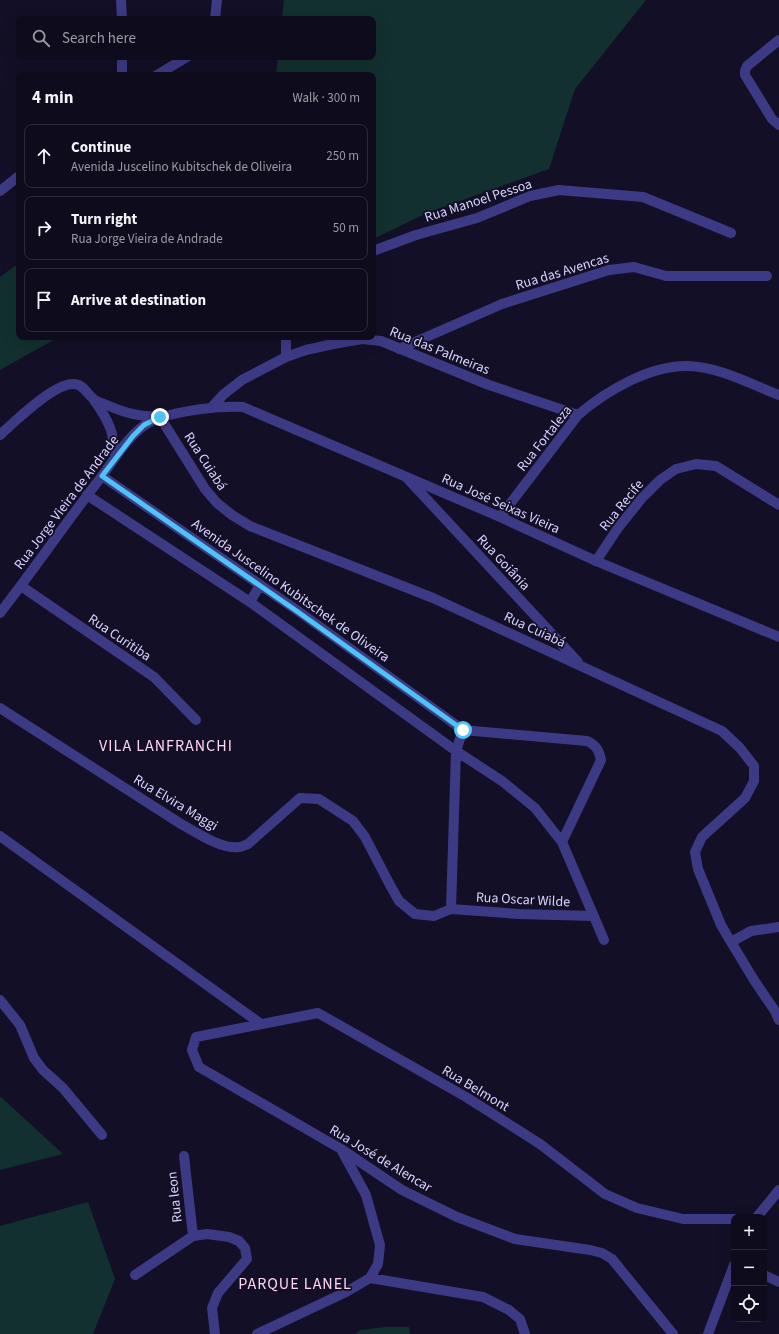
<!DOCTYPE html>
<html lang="en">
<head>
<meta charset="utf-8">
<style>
  :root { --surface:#0e0b1c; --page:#1c1929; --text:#f1f3f6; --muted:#9b9ba3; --line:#2e2b3b }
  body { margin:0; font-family:"Source Sans 3",sans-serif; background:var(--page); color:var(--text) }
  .controls { position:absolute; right:12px; bottom:12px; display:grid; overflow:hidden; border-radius:8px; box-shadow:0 4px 16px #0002 }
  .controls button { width:36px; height:36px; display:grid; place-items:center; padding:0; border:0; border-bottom:1px solid var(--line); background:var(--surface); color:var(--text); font:20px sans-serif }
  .stop { position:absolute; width:12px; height:12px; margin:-9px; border:3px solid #4fc3f7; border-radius:50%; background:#fff }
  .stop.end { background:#4fc3f7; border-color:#fff; box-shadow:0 1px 4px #0008 }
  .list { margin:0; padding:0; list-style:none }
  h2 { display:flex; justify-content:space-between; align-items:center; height:52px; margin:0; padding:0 16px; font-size:17px }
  h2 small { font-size:13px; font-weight:400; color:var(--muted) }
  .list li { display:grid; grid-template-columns:26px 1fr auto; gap:12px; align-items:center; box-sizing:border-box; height:64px; margin:0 8px 8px; padding:0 8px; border:1px solid var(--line); border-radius:8px }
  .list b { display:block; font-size:15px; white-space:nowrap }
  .list p { margin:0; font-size:13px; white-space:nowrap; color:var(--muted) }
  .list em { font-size:13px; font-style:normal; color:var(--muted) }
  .icon { flex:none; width:22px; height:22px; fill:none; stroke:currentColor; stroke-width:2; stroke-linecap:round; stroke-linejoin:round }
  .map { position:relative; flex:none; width:779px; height:1334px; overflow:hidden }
  .search { position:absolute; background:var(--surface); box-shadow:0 4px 16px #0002; left:16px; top:16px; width:360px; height:44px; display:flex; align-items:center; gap:10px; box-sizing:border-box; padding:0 14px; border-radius:8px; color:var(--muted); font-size:15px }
  .panel { position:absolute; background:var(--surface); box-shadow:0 4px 16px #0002; left:16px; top:72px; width:360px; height:268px; border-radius:8px }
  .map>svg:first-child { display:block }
  .green { fill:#12302f }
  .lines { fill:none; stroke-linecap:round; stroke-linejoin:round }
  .minor { stroke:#3d3a85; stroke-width:10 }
  .tertiary { stroke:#3d3a85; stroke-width:10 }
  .route { stroke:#4fc3f7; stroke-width:5 }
  .labels { text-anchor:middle; stroke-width:3.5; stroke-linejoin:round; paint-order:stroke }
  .street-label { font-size:14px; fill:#d9d4ff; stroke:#130f26 }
  .quarter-label { font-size:16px; letter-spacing:1px; fill:#ffd6f0; stroke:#130f26 }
</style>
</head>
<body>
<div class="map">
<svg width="779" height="1334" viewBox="0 0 779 1334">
  <rect width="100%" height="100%" fill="#130f26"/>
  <!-- green -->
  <path class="green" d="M 284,0 L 646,0 L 575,89 L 549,169 L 429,212 L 373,239 L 373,75 L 276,75 L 278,57 L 373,57 L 373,19 L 282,19 Z
    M 19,263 L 19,337 L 59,337 L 0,370 L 0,277 Z
    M 0,1097 L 1,1097 L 63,1154 L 0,1170 Z
    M 88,1202 L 115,1279 L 93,1334 L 0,1334 L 0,1226 Z
    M 385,1327 L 409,1327 L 410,1334 L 355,1334 L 360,1330 Z"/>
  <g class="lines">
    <!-- minor -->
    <path class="minor" d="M 121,0 L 122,19
      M 215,19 L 217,0
      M 779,40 L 747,66 L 745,71 L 745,75 L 772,119 L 779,125
      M 122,57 L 122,75
      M 157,75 L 187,57
      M 0,191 L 19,176
      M 373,251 L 416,235 L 477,218 L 530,196 L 559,190 L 643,197 L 731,233
      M 286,337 L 286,357
      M 399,349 L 502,304 L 609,270 L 634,267 L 666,276 L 767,276
      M 211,408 L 224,394 L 242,380 L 286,357 L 306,350 L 333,344 L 362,339 L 381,341 L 489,385 L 578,415
      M 160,417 L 205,489 L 217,503 L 232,515 L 250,526 L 433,598 L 722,731 L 740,748 L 754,766 L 754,781 L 745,798 L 702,837 L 695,852 L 698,869 L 721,925 L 731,942 L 751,931 L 779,927
      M 102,476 L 298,611 L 463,730 L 587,741 C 596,745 599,750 601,760 L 562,842
      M 407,478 L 578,662
      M 87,495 L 250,602 L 456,751 L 502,781 L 535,808 L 562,842 L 604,940
      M 500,517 L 578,415 C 606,391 650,365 688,366 C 720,367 750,384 779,395
      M 596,561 L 618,528 L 642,498 L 660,480 L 676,469 L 696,464 L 716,466 L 779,505
      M 21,586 L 154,677 L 196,720
      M 250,602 L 260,585
      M 0,708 L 181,824 C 196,832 222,850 239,847 C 242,847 245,845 248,844 L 300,798 L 319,799 L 353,821 L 365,837 L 390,885 L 399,901 L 415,914 L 434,916 L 451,909 L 519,914 L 593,916
      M 0,836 L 261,1024
      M 451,909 L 456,751 L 463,730
      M 731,942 L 754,980 L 775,1011 L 779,1020
      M 0,1000 L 20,1025 L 34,1058 L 43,1070 L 63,1088 L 102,1135
      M 184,1156 L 193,1236
      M 757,1217 L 779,1190
      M 135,1275 L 193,1236 L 207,1234 L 229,1237 L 239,1241 L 245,1248 L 247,1259 L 218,1293 L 212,1308 L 215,1334
      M 764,1275 L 779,1282
      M 370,1278 L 483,1297 L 509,1310 L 520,1319 L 525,1334
      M 257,1334 L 346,1292 L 370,1278 L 378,1264 L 380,1245 L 366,1195 L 342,1151
      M 673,1334 L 612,1259 L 602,1253 L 590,1250 L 515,1239 L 457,1217 L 402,1190 L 341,1149 L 199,1067 L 192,1050 L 196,1037 L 318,1013 L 466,1097 L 540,1144 L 605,1194 L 637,1208 L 683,1219 L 734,1219
      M 708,1334 L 734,1265"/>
    <!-- tertiary -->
    <path class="tertiary" d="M 94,400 C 109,421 114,432 115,457
      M 0,435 C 14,422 55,382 74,384 C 84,384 88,396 95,400 C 99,403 105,404 109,406 C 128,414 139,416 159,417
      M 0,613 C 35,568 67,521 102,476 C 114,460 128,436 145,425 C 166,411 218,406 243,407 L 500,517 L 596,561 L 779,637"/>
  </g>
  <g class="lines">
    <!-- route -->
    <path class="route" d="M 160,417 L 144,425 L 133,436 L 102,476 L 298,612 L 463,730"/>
  </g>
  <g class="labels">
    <!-- street labels -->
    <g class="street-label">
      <text transform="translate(478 200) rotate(-18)" y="5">Rua Manoel Pessoa</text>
      <text transform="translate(562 271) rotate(-17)" y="5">Rua das Avencas</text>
      <text transform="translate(440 350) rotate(22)" y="5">Rua das Palmeiras</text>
      <text transform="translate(544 438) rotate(-52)" y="5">Rua Fortaleza</text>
      <text transform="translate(206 461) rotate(57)" y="5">Rua Cuiabá</text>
      <text transform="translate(66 502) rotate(-53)" y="5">Rua Jorge Vieira de Andrade</text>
      <text transform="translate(501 503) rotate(24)" y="5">Rua José Seixas Vieira</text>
      <text transform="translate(621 505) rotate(-51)" y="5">Rua Recife</text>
      <text transform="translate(504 562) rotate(47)" y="5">Rua Goiânia</text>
      <text transform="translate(291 590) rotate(35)" y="5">Avenida Juscelino Kubitschek de Oliveira</text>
      <text transform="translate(535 629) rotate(25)" y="5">Rua Cuiabá</text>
      <text transform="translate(120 637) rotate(34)" y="5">Rua Curitiba</text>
      <text transform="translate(176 802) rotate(31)" y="5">Rua Elvira Maggi</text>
      <text transform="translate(523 899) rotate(3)" y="5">Rua Oscar Wilde</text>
      <text transform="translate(476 1088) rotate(31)" y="5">Rua Belmont</text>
      <text transform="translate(381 1158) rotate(31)" y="5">Rua José de Alencar</text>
      <text transform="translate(174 1197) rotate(-96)" y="5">Rua leon</text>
    </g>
    <!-- quarter labels -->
    <g class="quarter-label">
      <text x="166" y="751">VILA LANFRANCHI</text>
      <text x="295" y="1289">PARQUE LANEL</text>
    </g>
  </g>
</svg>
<div class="controls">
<button>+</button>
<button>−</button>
<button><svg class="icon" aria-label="locate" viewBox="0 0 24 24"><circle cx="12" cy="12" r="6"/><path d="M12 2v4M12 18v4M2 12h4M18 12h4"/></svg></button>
</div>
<div class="stop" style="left:463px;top:730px"></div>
<div class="stop end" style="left:160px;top:417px"></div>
<div class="search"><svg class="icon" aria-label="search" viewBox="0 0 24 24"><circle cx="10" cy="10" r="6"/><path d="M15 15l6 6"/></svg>Search here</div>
<section class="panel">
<h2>4 min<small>Walk · 300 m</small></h2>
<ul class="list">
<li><svg class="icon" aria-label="ahead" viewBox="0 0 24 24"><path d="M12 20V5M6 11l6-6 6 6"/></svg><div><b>Continue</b><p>Avenida Juscelino Kubitschek de Oliveira</p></div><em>250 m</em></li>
<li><svg class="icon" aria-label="right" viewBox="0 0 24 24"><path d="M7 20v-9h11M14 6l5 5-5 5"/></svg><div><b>Turn right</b><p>Rua Jorge Vieira de Andrade</p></div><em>50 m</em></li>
<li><svg class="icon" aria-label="arrive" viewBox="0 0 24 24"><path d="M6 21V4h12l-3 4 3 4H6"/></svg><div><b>Arrive at destination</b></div></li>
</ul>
</section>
</div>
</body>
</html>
